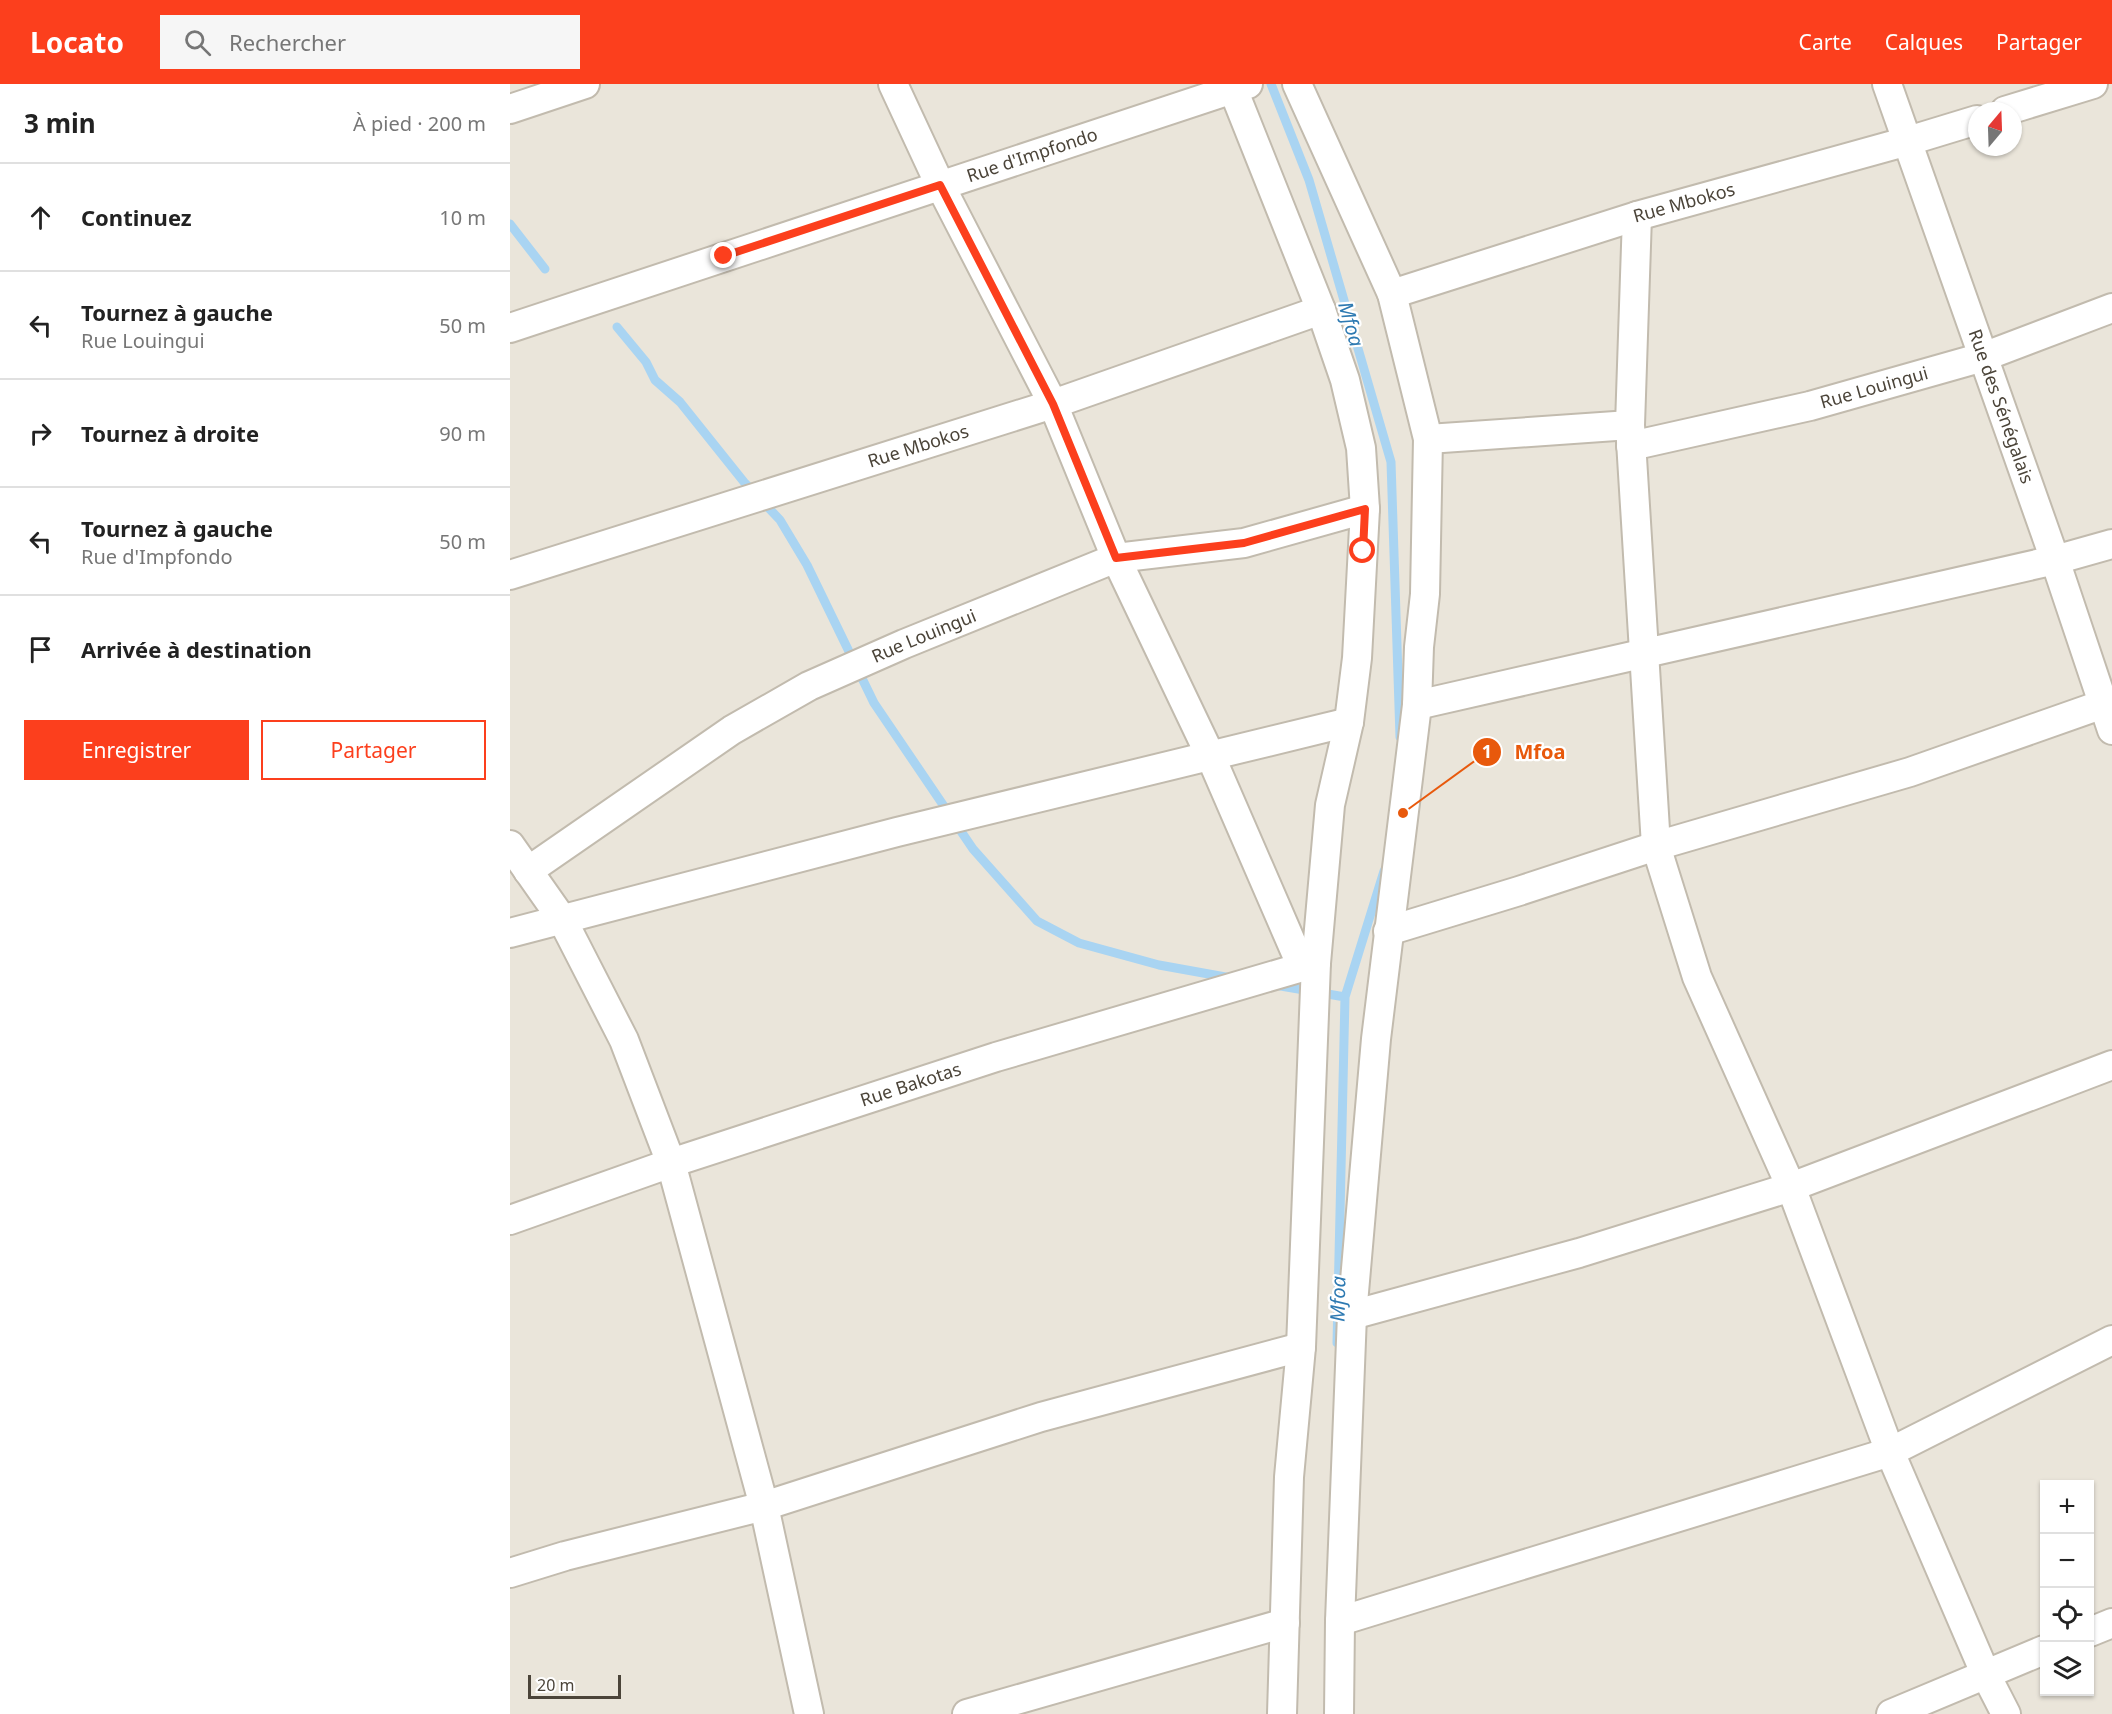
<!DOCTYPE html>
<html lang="fr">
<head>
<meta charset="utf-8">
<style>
  :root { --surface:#fff; --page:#f6f6f6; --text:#222; --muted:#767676; --line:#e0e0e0; --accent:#fc3f1d }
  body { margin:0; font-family:"Noto Sans",sans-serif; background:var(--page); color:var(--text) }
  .controls { position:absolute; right:18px; bottom:18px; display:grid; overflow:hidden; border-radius:0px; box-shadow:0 2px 4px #0004 }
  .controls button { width:54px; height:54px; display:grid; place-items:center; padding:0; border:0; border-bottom:2px solid var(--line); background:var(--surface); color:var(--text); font:30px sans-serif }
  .compass { position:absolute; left:1458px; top:18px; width:54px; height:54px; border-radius:50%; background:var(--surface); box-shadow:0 2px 4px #0004; rotate:19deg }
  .scale { position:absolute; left:18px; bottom:15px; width:93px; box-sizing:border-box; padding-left:6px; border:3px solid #4b4439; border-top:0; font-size:16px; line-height:21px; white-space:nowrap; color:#4b4439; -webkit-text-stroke:4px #fff; paint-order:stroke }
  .stop { position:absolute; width:18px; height:18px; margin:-14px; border:4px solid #fc3f1d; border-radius:50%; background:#fff }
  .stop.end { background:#fc3f1d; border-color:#fff; box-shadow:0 2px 6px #0008 }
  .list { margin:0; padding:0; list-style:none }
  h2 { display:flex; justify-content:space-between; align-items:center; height:78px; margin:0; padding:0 24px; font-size:26px }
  h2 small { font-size:20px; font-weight:400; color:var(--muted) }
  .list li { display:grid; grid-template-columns:39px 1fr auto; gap:18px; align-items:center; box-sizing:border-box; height:108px; padding:0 24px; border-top:2px solid var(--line) }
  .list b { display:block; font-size:22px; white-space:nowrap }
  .list p { margin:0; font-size:20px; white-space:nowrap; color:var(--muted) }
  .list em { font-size:20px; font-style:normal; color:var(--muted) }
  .actions { display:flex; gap:12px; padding:18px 24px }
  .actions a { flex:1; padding:14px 0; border:2px solid var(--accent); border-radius:0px; text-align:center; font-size:21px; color:var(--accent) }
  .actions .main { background:var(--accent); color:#fff }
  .icon { flex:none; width:33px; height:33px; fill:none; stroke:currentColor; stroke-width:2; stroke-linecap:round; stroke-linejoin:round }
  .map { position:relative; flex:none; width:1602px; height:1630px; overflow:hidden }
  header { display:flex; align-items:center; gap:36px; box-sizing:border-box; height:84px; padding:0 30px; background:var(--accent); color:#fff }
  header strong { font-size:28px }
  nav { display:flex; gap:33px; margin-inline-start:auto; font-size:21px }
  .search { width:420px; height:54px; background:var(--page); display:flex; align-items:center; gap:15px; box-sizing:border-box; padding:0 21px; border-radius:0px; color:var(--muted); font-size:22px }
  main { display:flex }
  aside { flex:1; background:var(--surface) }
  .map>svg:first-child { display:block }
  .residential { fill:#eae5da; fill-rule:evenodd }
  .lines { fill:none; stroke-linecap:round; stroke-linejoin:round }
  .stream { stroke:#a9d4f2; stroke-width:9 }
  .minor-casing { stroke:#c2bbae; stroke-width:32 }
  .minor { stroke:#fff; stroke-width:28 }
  .route { stroke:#fc3f1d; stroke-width:8 }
  .labels { text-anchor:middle; stroke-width:4.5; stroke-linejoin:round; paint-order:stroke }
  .street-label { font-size:18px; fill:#4b4439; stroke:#fff }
  .water-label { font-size:20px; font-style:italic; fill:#2e7ab2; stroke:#fff }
  .leader { fill:none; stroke:#e8590c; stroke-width:2 }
  .callout-dot { fill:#e8590c; stroke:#fff; stroke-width:2 }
  .mark-label { font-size:18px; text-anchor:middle; font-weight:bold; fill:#fff }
  .callout-label { font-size:20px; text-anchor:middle; font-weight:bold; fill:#e8590c; stroke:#fff; stroke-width:4.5; stroke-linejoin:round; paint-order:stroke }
</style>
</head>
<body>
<header>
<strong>Locato</strong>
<div class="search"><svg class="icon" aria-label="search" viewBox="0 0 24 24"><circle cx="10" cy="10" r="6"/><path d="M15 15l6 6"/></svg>Rechercher</div>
<nav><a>Carte</a><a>Calques</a><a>Partager</a></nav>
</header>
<main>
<aside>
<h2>3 min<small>À pied · 200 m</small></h2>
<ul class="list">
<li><svg class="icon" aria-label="ahead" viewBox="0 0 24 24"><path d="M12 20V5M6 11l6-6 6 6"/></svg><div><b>Continuez</b></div><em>10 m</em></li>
<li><svg class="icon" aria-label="left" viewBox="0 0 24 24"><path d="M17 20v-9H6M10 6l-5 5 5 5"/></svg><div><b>Tournez à gauche</b><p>Rue Louingui</p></div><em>50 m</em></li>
<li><svg class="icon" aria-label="right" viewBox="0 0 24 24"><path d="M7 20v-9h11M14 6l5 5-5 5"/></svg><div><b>Tournez à droite</b></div><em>90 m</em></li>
<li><svg class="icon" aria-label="left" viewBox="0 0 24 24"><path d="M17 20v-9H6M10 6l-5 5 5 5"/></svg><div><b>Tournez à gauche</b><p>Rue d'Impfondo</p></div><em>50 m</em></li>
<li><svg class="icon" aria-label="arrive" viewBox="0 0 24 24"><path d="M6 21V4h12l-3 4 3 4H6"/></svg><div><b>Arrivée à destination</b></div></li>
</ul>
<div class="actions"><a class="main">Enregistrer</a><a>Partager</a></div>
</aside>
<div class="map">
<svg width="1602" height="1630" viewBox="0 0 1602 1630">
  <rect width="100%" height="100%" fill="#f6f3ec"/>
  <!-- residential -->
  <path class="residential" d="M 0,0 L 1602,0 L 1602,1630 L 0,1630 ZM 1467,27 L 1503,27 L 1503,63 L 1467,63 ZM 1534,1400 L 1580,1400 L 1580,1608 L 1534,1608 Z"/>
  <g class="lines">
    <!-- stream -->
    <path class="stream" d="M 761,0 L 799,96 L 881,378 L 890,653
      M 0,140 L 35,185
      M 107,243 L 136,278 L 145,296 L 170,318 L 234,398 L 270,436 L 297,481 L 364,619 L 463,765 L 527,837 L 569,859 L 649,881 L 721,894
      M 765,901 L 835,913
      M 827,1259 L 835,913 L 874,787"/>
    <defs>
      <g id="minor">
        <path d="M 383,0 L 430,101 L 543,320 L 606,474 L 700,671 L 792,883"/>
        <path d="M 721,0 L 811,226 L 835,296 L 851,364 L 855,425 L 847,574 L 839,638 L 820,721 L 806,879 L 791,1263 L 779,1393 L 772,1630"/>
        <path d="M 787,0 L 882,210 L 918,355 L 915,510 L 909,563 L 907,621 L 866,955 L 842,1231 L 830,1537 L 829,1630"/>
        <path id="s1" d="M 1377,0 L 1545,476 L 1602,646"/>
        <path d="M 0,25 L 75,0"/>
        <path d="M 1495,27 L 1583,0"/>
        <path d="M 1127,132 L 1120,341 L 1146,762 L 1187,893 L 1281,1103 L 1380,1368 L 1475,1589 L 1496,1630"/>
        <path id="s2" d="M 882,210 L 1127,132 L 1398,57 L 1467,36"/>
        <path id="s3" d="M 0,244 L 738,0"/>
        <path d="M 918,355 L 1120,341"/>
        <path id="s4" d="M 1121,362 L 1300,322 L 1473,273 L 1602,224"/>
        <path id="s5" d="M 0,491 L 543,320 L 811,226"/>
        <path d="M 907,621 L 1545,476 L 1602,460"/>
        <path d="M 0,761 L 52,835 L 114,956 L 161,1079 L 254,1422 L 299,1630"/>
        <path id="s6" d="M 18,787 L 222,646 L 299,602 L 394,560 L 606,474 L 734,459 L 855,425"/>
        <path d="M 878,847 L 1009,807 L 1146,762 L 1400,688 L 1602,617"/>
        <path d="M 0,849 L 387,748 L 839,638"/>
        <path id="s7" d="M 0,1136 L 161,1079 L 486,973 L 806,879"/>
        <path d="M 842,1231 L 1069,1169 L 1281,1103 L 1602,981"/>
        <path d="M 0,1489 L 55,1472 L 254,1422 L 531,1333 L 791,1263"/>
        <path d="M 830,1537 L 1380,1368 L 1602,1256"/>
        <path d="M 1580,1548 L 1602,1539"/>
        <path d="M 457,1630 L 775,1539"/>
        <path d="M 1381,1630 L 1534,1566"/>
      </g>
    </defs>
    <!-- minor casing -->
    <use href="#minor" class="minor-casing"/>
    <!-- minor -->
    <use href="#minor" class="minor"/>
  </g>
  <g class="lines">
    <!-- route -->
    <path class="route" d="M 214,172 L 430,101 L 543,320 L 606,474 L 734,459 L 855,425 L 853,467"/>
  </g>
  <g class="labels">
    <!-- street labels -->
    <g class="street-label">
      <text dy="6" stroke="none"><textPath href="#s3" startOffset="550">Rue d'Impfondo</textPath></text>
      <text dy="6" stroke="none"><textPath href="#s2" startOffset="306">Rue Mbokos</textPath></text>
      <text dy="6" stroke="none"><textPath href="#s4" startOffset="250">Rue Louingui</textPath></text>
      <text dy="6" stroke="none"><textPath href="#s1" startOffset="342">Rue des Sénégalais</textPath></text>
      <text dy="6" stroke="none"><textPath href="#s5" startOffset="428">Rue Mbokos</textPath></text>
      <text dy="6" stroke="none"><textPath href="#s6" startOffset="462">Rue Louingui</textPath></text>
      <text dy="6" stroke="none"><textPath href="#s7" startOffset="423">Rue Bakotas</textPath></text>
    </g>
    <!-- water labels -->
    <g class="water-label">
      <text transform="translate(841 240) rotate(74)" y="7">Mfoa</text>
      <text transform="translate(828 1215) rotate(-89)" y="7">Mfoa</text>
    </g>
  </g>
  <!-- callouts -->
  <path class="leader" d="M893 729L977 668"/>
  <g class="callout-dot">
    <circle cx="893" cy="729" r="6"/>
    <circle cx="977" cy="668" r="15"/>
  </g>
  <g class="mark-label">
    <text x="977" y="674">1</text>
  </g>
  <g class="callout-label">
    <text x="1030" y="675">Mfoa</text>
  </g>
</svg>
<div class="controls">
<button>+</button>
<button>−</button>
<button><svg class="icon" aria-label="locate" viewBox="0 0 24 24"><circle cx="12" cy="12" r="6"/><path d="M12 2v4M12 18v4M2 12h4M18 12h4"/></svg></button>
<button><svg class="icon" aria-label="layers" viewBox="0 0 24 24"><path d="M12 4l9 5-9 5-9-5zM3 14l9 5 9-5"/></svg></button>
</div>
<svg class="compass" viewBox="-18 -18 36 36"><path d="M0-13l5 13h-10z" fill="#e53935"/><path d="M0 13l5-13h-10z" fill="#767676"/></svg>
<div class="scale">20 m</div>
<div class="stop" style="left:853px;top:467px"></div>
<div class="stop end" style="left:214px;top:172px"></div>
</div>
</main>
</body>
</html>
